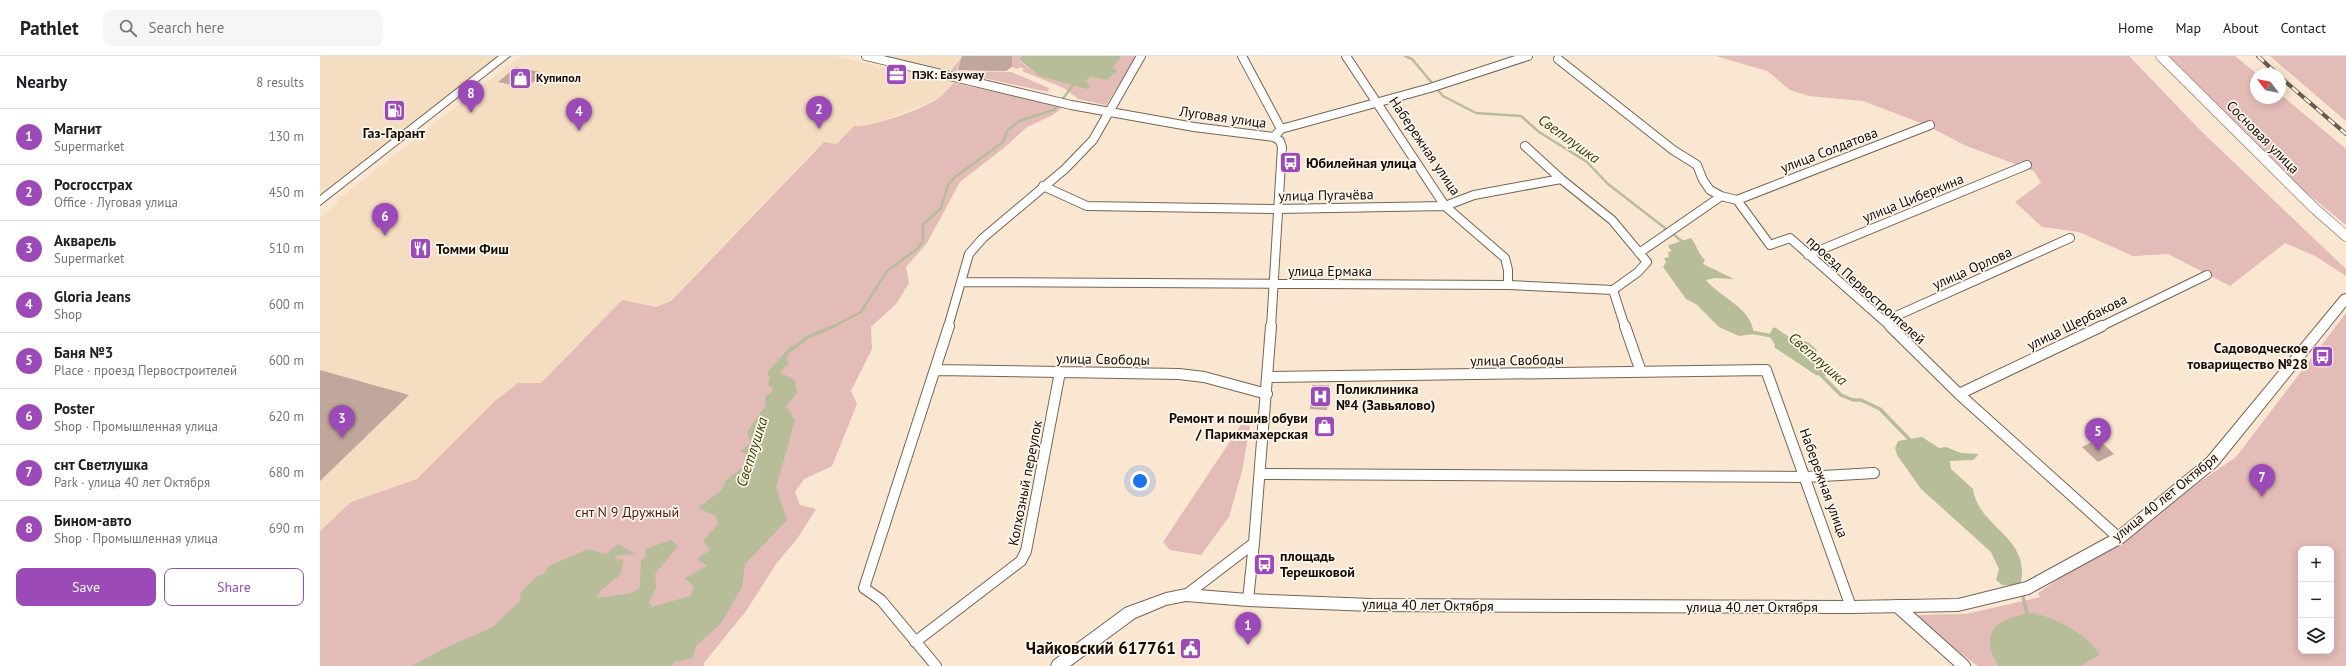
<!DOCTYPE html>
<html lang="en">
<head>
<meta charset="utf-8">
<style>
  :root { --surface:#fff; --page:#f6f6f6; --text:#202124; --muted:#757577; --line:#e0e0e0; --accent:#9d4ab9 }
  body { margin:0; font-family:"PT Sans",sans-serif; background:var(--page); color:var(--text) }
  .controls { position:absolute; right:12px; bottom:12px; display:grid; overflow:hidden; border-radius:8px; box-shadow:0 2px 10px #0003 }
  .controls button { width:36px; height:36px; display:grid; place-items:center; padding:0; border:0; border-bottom:1px solid var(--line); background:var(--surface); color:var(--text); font:20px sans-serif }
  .compass { position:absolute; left:1930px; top:12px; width:36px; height:36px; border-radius:50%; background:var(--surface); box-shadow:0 2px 10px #0003; rotate:302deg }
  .you { position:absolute; left:820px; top:425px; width:14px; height:14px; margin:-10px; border:3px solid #fff; border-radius:50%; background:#1a73e8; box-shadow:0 0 0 6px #1a73e833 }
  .badge { display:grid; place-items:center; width:26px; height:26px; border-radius:50%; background:var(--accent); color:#fff; font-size:13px; font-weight:700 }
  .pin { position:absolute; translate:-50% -33px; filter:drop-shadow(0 1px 2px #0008) }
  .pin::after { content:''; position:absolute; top:21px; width:14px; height:12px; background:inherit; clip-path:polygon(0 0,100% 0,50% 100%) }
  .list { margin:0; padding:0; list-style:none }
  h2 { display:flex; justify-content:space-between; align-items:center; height:52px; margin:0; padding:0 16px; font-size:17px }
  h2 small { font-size:13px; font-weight:400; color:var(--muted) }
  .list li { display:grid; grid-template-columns:26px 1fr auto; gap:12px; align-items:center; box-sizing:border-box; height:56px; padding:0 16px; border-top:1px solid var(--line) }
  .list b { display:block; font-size:15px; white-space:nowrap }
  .list p { margin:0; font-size:13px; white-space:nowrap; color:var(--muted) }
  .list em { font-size:13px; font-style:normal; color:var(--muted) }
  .actions { display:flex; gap:8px; padding:12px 16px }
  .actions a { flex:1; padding:9px 0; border:1px solid var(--accent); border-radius:8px; text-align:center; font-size:14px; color:var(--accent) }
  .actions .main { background:var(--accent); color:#fff }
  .icon { flex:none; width:22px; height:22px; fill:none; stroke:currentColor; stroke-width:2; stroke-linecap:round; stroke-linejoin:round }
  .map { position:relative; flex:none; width:2026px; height:610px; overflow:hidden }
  header { display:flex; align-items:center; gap:24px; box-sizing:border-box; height:56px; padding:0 20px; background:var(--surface); border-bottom:1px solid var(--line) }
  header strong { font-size:19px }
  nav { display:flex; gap:22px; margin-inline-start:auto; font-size:14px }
  .search { width:280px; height:36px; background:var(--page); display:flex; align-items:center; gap:10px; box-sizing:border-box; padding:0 14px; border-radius:8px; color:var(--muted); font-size:15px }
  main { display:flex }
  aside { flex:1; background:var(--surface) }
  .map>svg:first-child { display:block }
  .built { fill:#f5ddc1 }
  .green { fill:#e3bbb7; fill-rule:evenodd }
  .water { fill:#b6bd98 }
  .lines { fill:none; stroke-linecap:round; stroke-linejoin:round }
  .stream-far1 { stroke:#b6bd98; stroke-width:2.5 }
  .stream { stroke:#b6bd98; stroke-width:3.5 }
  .building { fill:#c1a79b }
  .minor-far1-casing { stroke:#766553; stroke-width:10 }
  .minor-casing { stroke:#766553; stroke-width:12 }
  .tertiary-far1-casing { stroke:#766553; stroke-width:11 }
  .tertiary-casing { stroke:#766553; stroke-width:14 }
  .secondary-casing { stroke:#766553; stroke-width:2 }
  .minor-far1 { stroke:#fff; stroke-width:8 }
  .minor { stroke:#fff; stroke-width:10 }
  .tertiary-far1 { stroke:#fff; stroke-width:10 }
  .tertiary { stroke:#fff; stroke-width:12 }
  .secondary { fill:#fff; fill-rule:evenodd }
  .rail-casing { stroke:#655b4f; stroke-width:4 }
  .rail { stroke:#fef6ed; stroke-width:2.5; stroke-dasharray:8; stroke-linecap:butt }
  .labels { text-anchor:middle; stroke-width:3.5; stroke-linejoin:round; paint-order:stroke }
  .far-poi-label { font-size:12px; font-weight:bold; fill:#140e07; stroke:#fef6ed; text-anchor:start }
  .street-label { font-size:14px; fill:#140e07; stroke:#fef6ed }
  .poi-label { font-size:14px; font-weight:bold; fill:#140e07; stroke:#fef6ed; text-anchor:start }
  .park-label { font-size:14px; fill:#4f1918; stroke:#fef6ed }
  .water-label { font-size:15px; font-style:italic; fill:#3c4303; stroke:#fef6ed }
  .near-poi-label { font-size:17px; font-weight:bold; fill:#140e07; stroke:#fef6ed; text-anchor:end }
</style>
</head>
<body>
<header>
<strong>Pathlet</strong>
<div class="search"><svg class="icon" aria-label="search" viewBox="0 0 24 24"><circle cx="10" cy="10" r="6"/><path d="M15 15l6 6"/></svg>Search here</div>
<nav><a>Home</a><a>Map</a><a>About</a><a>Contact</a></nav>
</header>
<main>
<aside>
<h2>Nearby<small>8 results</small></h2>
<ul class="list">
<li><span class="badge">1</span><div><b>Магнит</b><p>Supermarket</p></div><em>130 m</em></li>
<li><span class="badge">2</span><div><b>Росгосстрах</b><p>Office · Луговая улица</p></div><em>450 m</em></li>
<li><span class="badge">3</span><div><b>Акварель</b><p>Supermarket</p></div><em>510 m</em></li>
<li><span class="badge">4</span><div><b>Gloria Jeans</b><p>Shop</p></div><em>600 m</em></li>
<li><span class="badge">5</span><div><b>Баня №3</b><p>Place · проезд Первостроителей</p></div><em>600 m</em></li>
<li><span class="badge">6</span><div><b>Poster</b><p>Shop · Промышленная улица</p></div><em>620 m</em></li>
<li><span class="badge">7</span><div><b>снт Светлушка</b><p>Park · улица 40 лет Октября</p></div><em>680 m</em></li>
<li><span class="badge">8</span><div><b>Бином-авто</b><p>Shop · Промышленная улица</p></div><em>690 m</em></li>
</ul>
<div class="actions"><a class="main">Save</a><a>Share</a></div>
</aside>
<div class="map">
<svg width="2026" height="610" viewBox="0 0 2026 610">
  <rect width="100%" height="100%" fill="#fae7d1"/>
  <!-- built -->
  <path class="built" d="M 0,0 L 179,0 L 0,139 Z
    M 201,0 L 514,0 L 634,27 L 621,41 L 558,67 L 542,71 L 534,70 L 517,88 L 508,86 L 493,96 L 350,245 L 336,251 L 302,244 L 221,327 L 198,327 L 175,345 L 97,423 L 31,446 L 0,475 L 0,161 L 19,146 L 16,145 Z
    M 563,0 L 641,0 L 630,15 Z"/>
  <!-- green -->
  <path class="green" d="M 642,0 L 657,0 L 657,6 L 678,15 L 638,14 L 640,4 L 637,15 L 691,16 L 729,32 L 728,36 L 631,15 Z
    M 692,0 L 701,0 L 700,5 L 719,20 L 752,28 L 766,25 L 771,21 L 787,24 L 798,15 L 793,11 L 802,0 L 817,0 L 786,49 L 758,43 L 744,32 L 702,15 L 704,13 L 701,11 L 697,13 L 692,11 Z
    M 1396,0 L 1809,0 L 1882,76 L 2026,213 L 2026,220 L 1995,200 L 1965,187 L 1910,230 L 1848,198 L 1813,200 L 1759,176 L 1722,171 L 1695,146 L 1721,127 L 1714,115 L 1644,89 L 1606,69 L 1543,45 L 1489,40 L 1470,34 L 1447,15 Z
    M 1847,0 L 1915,0 L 1937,18 L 1936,42 L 1960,42 L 1960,38 L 2026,93 L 2026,169 L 1965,119 Z
    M 1950,0 L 2026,0 L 2026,65 Z
    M 634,27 L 743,51 L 733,59 L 707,71 L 685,91 L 640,126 L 607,187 L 586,211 L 589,227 L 576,248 L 551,271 L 552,293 L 531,335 L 537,348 L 512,410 L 484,423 L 475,436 L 480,449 L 496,453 L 477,483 L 456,508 L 426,555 L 383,608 L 385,610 L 0,610 L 0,475 L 31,446 L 97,423 L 175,345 L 198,327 L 221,327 L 302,244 L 336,251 L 351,245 L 504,86 L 517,88 L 534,70 C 551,72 608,52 621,40 C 626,36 630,31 634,27 Z
    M 2026,257 L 2026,610 L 1761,610 L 1780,599 C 1768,578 1739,564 1716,557 L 1673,602 L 1678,610 L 1658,610 L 1623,584 L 1594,559 L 1646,558 L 1720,541 L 1718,537 L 1916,401 ZM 1981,493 L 2011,493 L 2011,595 L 1981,595 Z
    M 921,369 L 930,370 L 922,415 L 909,461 L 881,499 L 850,494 L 843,486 Z"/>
  <!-- water -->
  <path class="water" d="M 701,0 L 802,0 L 793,11 L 798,15 L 787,24 L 771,21 L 766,25 L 770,30 L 767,33 L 719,20 L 700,4 Z
    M 1371,182 C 1377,189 1378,198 1385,204 L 1383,208 L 1414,223 L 1395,222 L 1386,224 C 1402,243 1431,251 1434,278 L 1419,280 L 1399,271 L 1376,248 L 1366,243 L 1343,211 L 1346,206 L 1344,202 L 1349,201 L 1348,196 L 1352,195 L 1348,191 L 1349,189 Z
    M 1453,270 L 1469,281 L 1488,286 L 1496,293 L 1500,312 L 1506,320 L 1496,319 L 1454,291 L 1455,289 L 1449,279 L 1453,272 L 1455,272 Z
    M 471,290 L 473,291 L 466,302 L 469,308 L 460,316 L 475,325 L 477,337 L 466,350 L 475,364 L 456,432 L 467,464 L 425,508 L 422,531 L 401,567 L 376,590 L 373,602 L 354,606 L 352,610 L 92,610 L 123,593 L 173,571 L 201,544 L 200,537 L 216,521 L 224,518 L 229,510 L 268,493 L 286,498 L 298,488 L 315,498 L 298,499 L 294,503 L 303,504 L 301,518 L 280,535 L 277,542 L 312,537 L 320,531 L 321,504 L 326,500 L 325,493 L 351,484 L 358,490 L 335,518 L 336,532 L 329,546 L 332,551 L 370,540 L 374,531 L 365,522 L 387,510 L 377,503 L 390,494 L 383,485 L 398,468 L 396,460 L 378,452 L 402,434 L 406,424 L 433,404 L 431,399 L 420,396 L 431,386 L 427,376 L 446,349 L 445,341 L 452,336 L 452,332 L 448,329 L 450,321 L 447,319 L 449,314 Z
    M 1602,381 L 1619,392 L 1626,391 L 1641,397 L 1659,398 L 1653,404 L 1630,405 L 1631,413 L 1653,433 C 1658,472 1713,481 1700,530 L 1682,529 L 1676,524 L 1679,513 L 1671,496 L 1601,433 L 1577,399 L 1575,392 L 1578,385 Z
    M 1716,557 C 1739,564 1768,578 1780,599 L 1761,610 L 1678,610 C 1656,573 1682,560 1716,557 Z"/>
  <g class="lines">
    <!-- stream-far1 -->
    <path class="stream-far1" d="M 1085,0 L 1092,3 L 1123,40 L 1156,57 L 1201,60 L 1219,76 L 1267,106 L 1288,128 L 1363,186
      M 512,271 L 541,256 L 567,215 L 597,193 L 603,185 L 603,169 L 621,152 L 628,129 L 635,121 L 683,86 L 687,75 L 699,65 L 734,54 L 754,28"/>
    <!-- stream -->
    <path class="stream" d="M 1431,276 L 1452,280
      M 472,293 L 488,281 L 514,270
      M 1500,318 L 1521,339 L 1533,344 L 1541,344 L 1560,353 L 1591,385
      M 1702,537 L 1708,561"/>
  </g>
  <!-- building -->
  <path class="building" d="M 642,0 L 692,0 L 692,11 L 686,15 L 638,14 Z
    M 196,11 L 224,17 L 206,32 L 178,26 Z
    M 0,314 L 89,339 L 0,425 Z
    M 992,329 L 1009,329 L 1007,354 L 990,353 Z
    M 1778,383 L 1794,398 L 1778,406 L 1762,391 Z"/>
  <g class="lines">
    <defs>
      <path id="minor-far1" d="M 546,0 L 751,49 L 874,71 L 954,81 L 960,85 L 962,91 L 951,271
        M 922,0 L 961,73
        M 1026,0 L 1125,150 L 1185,202 L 1188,214 L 1188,229
        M 1238,3 L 1353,94 L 1377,109 L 1383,124 L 1390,134 L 1401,140 L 1417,144 L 1450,189 L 1470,182 L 1571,271
        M 954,81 L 961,73 L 1110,32 L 1208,0
        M 1241,123 L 1292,164 L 1327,206 L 1318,216 L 1293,234
        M 723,130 L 767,150 L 957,153 L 1125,150 L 1154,139 L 1241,123 L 1205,90
        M 1417,144 L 1610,69
        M 1319,197 L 1400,141
        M 1488,199 L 1707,109
        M 641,226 L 1188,229 L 1293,234 L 1305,271
        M 1565,265 L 1750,182
        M 628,271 L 649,198 L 663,182 L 745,113 L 773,84 L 821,0
        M 1780,271 L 1887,219"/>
      <path id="minor" d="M 1305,270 L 1321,316
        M 1570,270 L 1639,338 L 1799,482
        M 616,314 L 859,318 L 884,321 L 947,338
        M 948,321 L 1446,314 L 1531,551
        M 1639,338 L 1782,270
        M 940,418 L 1486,421 L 1554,417
        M 866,539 L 934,487 L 951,270
        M 928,544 L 934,487
        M 595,586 L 701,505 L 706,495 L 740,316
        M 616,610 L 561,544 L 544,532 L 629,270"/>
      <path id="tertiary-far1" d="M 1841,0 L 1994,152 L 2026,180"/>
      <path id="tertiary" d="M 1577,550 L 1644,610"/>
      <path id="secondary" d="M 179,0 L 190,0 L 0,149 L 0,140 Z
        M 2026,238 L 2026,250 L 1897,410 L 1804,486 L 1709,538 L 1638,555 L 1531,557 L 1051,555 L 928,550 L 866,545 L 846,549 L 815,562 L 750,610 L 731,610 L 733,605 L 805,552 L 846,537 L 866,533 L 928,538 L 1051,543 L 1531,545 L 1638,543 L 1706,526 L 1794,478 L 1887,402 L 2022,239 Z"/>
    </defs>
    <!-- minor-far1 casing -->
    <use href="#minor-far1" class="minor-far1-casing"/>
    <!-- minor casing -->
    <use href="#minor" class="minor-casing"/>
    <!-- tertiary-far1 casing -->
    <use href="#tertiary-far1" class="tertiary-far1-casing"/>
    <!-- tertiary casing -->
    <use href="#tertiary" class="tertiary-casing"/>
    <!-- secondary casing -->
    <use href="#secondary" class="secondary-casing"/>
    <!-- minor-far1 -->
    <use href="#minor-far1" class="minor-far1"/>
    <!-- minor -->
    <use href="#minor" class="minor"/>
    <!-- tertiary-far1 -->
    <use href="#tertiary-far1" class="tertiary-far1"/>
    <!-- tertiary -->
    <use href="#tertiary" class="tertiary"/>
    <!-- secondary -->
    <use href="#secondary" class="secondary"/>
    <defs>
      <path id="rail" d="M 1938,0 L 1957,18
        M 1960,21 L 2026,78"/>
    </defs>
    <!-- rail casing -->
    <use href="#rail" class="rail-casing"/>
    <!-- rail -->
    <use href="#rail" class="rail"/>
  </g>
  <!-- icons -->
  <defs>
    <symbol id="office-square" viewBox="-11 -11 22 22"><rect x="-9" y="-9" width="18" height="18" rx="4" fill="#9d4ab9" stroke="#fef6ed"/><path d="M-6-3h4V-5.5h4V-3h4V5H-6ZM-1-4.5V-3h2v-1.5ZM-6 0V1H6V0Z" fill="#fff"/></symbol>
    <symbol id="shop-square" viewBox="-11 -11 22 22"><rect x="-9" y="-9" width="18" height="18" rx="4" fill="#9d4ab9" stroke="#fef6ed"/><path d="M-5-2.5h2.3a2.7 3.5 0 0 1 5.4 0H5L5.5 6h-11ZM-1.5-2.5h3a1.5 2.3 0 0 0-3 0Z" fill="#fff"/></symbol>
    <symbol id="fuel-square" viewBox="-11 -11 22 22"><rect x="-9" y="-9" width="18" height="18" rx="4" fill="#9d4ab9" stroke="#fef6ed"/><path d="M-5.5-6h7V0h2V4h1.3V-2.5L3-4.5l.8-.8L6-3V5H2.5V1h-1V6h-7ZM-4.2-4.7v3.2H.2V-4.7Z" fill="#fff"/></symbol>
    <symbol id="bus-square" viewBox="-11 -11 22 22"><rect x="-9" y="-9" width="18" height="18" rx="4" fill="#9d4ab9" stroke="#fef6ed"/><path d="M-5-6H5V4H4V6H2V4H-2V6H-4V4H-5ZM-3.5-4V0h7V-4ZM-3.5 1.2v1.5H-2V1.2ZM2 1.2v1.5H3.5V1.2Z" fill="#fff"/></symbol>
    <symbol id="restaurant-square" viewBox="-11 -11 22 22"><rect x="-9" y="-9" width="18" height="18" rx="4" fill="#9d4ab9" stroke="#fef6ed"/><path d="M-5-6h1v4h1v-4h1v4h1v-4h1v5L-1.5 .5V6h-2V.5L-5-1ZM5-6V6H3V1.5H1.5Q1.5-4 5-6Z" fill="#fff"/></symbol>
    <symbol id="hospital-square" viewBox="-11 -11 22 22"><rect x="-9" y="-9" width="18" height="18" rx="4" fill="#9d4ab9" stroke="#fef6ed"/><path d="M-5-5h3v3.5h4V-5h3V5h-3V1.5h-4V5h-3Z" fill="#fff"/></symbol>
    <symbol id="civic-square" viewBox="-11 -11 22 22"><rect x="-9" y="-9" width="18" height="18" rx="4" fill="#9d4ab9" stroke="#fef6ed"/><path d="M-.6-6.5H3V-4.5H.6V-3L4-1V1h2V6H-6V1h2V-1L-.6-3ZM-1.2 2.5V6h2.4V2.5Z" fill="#fff"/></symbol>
  </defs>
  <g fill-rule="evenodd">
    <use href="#office-square" x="564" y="6" width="25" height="25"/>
    <use href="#shop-square" x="188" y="10" width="25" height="25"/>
    <use href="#fuel-square" x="62" y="42" width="25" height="25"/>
    <use href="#bus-square" x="958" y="94" width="25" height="25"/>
    <use href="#restaurant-square" x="88" y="180" width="25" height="25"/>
    <use href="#bus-square" x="1990" y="288" width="25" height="25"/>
    <use href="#hospital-square" x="988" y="328" width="25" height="25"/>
    <use href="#shop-square" x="992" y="358" width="25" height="25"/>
    <use href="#bus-square" x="932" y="496" width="25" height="25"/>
    <use href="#civic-square" x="858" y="580" width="25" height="25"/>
  </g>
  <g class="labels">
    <!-- far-poi labels -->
    <g class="far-poi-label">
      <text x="592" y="23">ПЭК: Easyway</text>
      <text x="216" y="26">Купипол</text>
    </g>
    <!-- street labels -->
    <g class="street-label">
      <text transform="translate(903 61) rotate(8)" y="5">Луговая улица</text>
      <text transform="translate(1943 81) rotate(45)" y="5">Сосновая улица</text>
      <text transform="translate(1105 90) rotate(56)" y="5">Набережная улица</text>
      <text transform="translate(1509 94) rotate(-21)" y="5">улица Солдатова</text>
      <text transform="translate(1006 139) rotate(-1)" y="5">улица Пугачёва</text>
      <text transform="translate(1593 142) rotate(-22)" y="5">улица Циберкина</text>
      <text transform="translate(1652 212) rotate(-24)" y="5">улица Орлова</text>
      <text x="1010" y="220">улица Ермака</text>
      <text transform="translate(1546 234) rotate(42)" y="5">проезд Первостроителей</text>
      <text transform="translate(1757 266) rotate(-26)" y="5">улица Щербакова</text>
      <text transform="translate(783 303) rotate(1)" y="5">улица Свободы</text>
      <text transform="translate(1197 304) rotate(-1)" y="5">улица Свободы</text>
      <text transform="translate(705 427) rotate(-79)" y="5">Колхозный переулок</text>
      <text transform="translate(1504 427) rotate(70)" y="5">Набережная улица</text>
      <text transform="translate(1845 441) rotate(-39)" y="5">улица 40 лет Октября</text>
      <text transform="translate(1108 549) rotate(1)" y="5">улица 40 лет Октября</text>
      <text x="1432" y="556">улица 40 лет Октября</text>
    </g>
    <!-- poi labels -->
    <g class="poi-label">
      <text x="74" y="82" text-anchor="middle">Газ-Гарант</text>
      <text x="986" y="112">Юбилейная улица</text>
      <text x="116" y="198">Томми Фиш</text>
      <text x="1988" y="297" text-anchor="end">Садоводческое<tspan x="1988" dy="16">товарищество №28</tspan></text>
      <text x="1016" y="338">Поликлиника<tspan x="1016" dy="16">№4 (Завьялово)</tspan></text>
      <text x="988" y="367" text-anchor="end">Ремонт и пошив обуви<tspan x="988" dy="16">/ Парикмахерская</tspan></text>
      <text x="960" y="505">площадь<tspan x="960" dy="16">Терешковой</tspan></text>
    </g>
    <!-- park labels -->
    <g class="park-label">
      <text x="307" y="461">снт N 9 Дружный</text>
    </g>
    <!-- water labels -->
    <g class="water-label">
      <text transform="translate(1249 83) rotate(36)" y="5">Светлушка</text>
      <text transform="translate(1498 303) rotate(41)" y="5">Светлушка</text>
      <text transform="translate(432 396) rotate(-72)" y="5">Светлушка</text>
    </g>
    <!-- near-poi labels -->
    <g class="near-poi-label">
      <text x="856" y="598">Чайковский 617761</text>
    </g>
  </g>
</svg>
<div class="controls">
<button>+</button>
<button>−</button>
<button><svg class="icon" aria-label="layers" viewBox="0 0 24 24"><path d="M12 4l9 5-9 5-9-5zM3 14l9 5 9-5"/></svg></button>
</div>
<svg class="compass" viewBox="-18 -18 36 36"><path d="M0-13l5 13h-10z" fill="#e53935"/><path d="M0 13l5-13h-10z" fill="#757577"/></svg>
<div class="you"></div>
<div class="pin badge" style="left:928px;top:589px">1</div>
<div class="pin badge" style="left:499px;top:73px">2</div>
<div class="pin badge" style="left:22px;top:382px">3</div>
<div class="pin badge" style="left:259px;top:75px">4</div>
<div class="pin badge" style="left:1778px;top:395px">5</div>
<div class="pin badge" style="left:65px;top:180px">6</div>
<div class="pin badge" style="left:1942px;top:441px">7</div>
<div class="pin badge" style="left:151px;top:57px">8</div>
</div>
</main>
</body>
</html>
